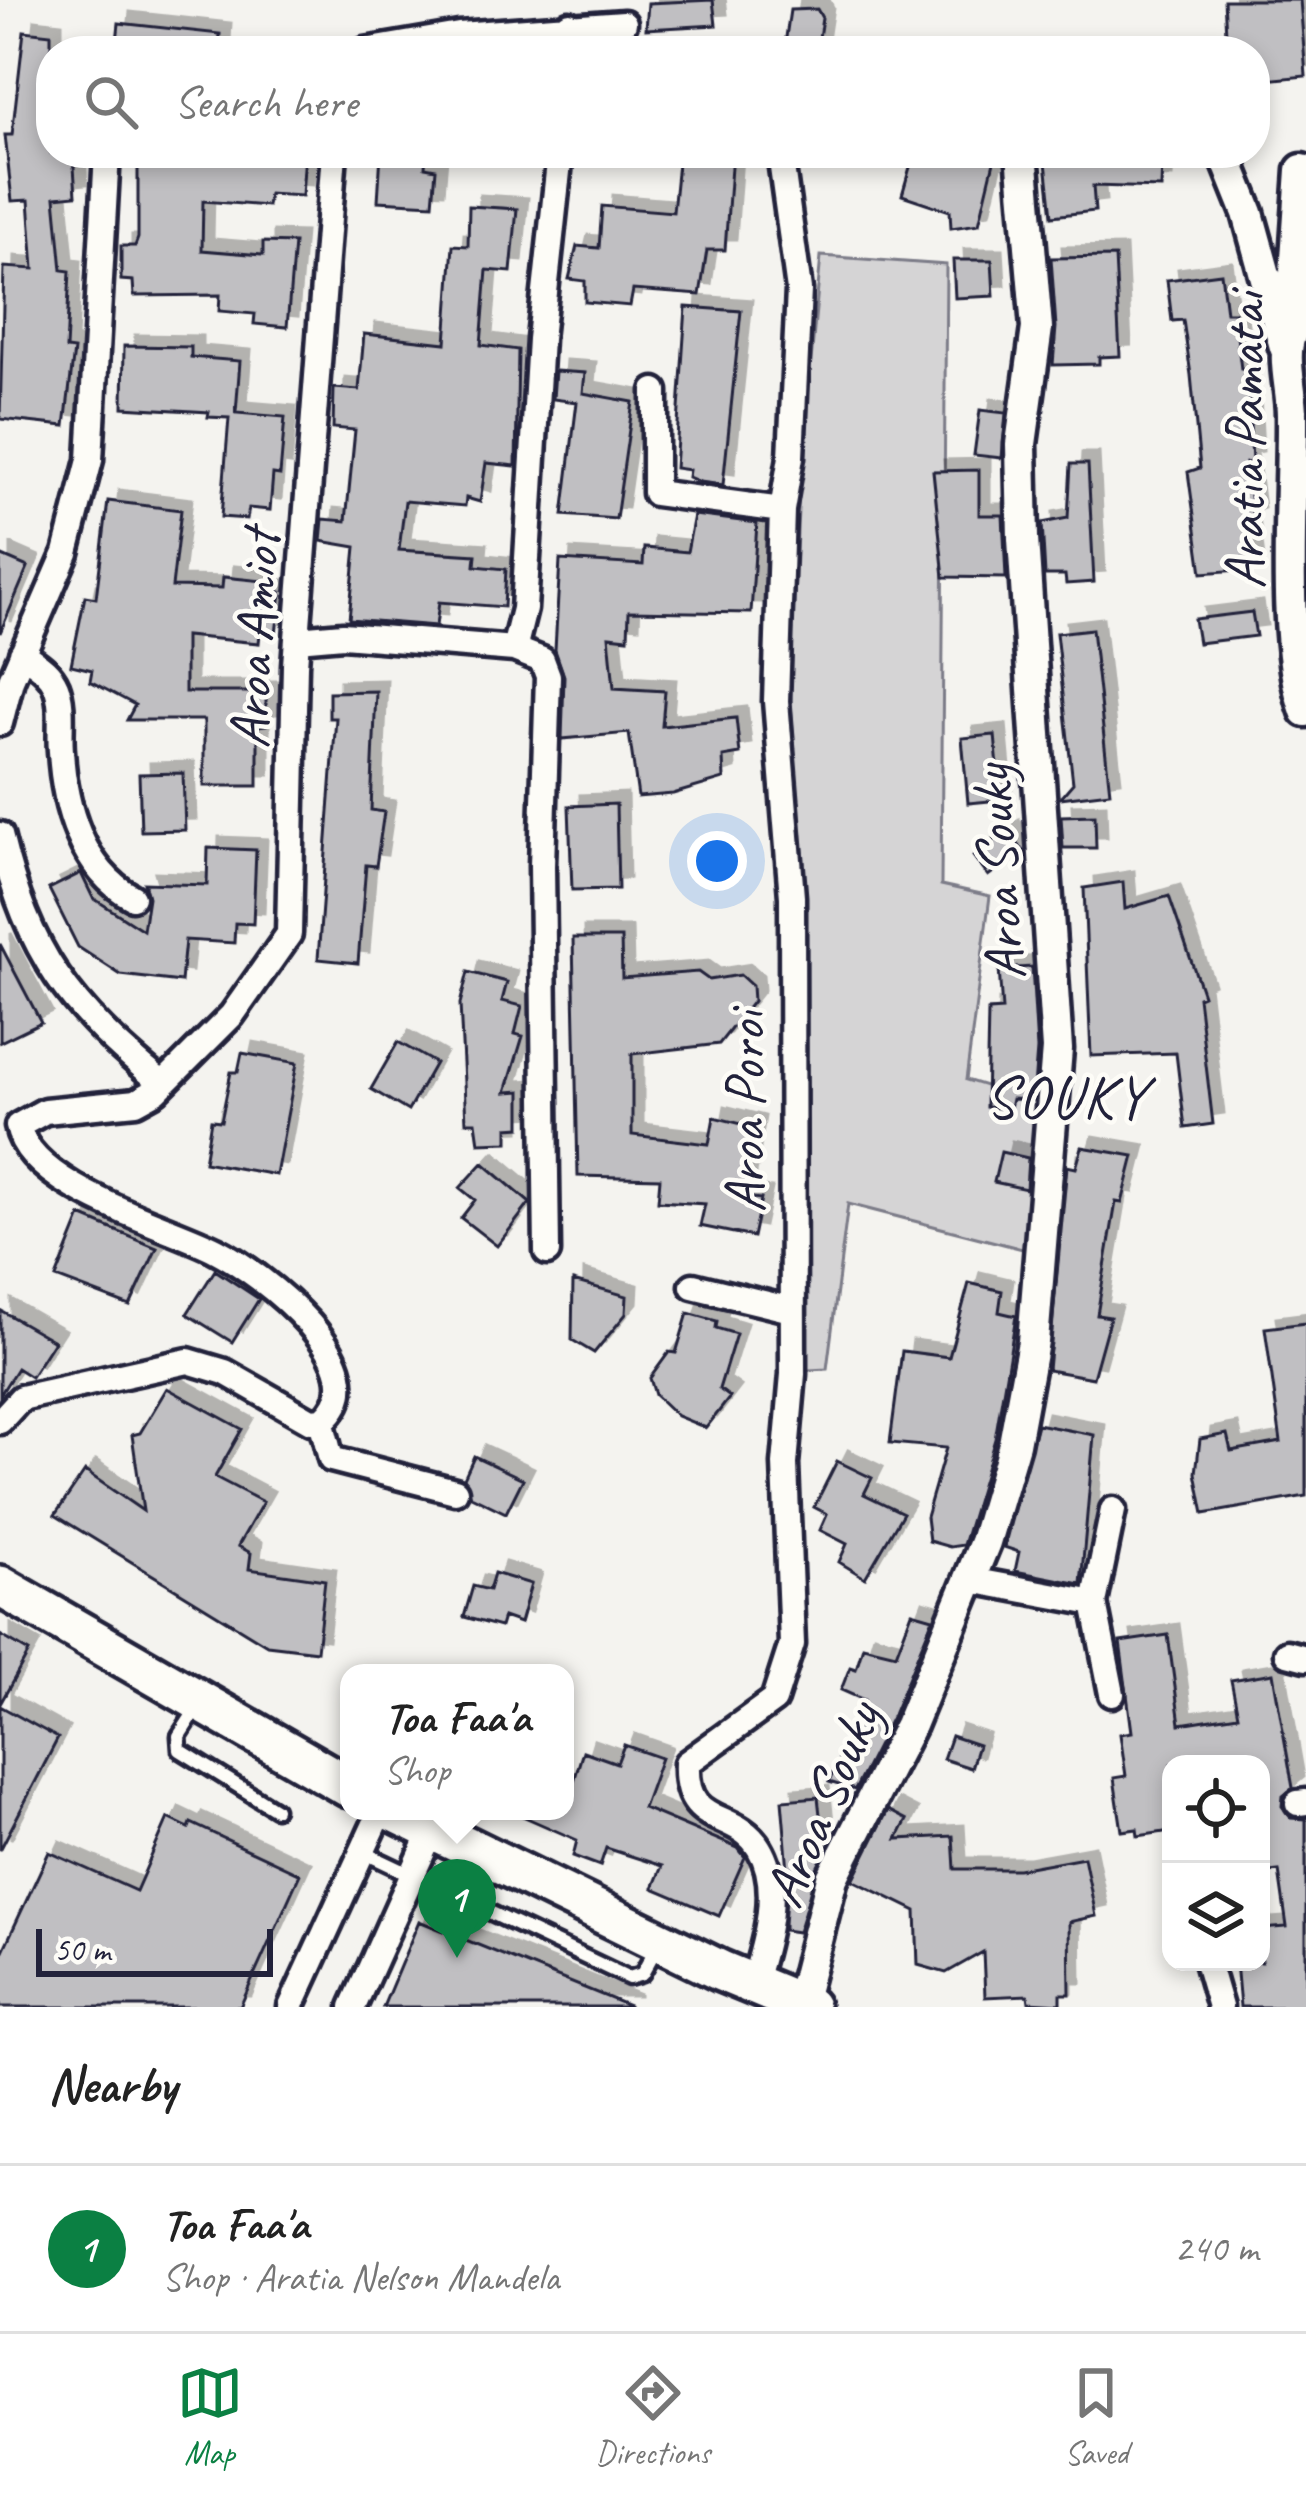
<!DOCTYPE html>
<html lang="en">
<head>
<meta charset="utf-8">
<style>
  :root { --surface:#fff; --page:#f6f6f6; --text:#222; --muted:#767676; --line:#e0e0e0; --accent:#0b8043 }
  body { margin:0; font-family:Caveat,sans-serif; background:var(--page); color:var(--text) }
  .controls { position:absolute; right:36px; bottom:36px; display:grid; overflow:hidden; border-radius:24px; box-shadow:0 6px 18px #0003 }
  .controls button { width:108px; height:108px; display:grid; place-items:center; padding:0; border:0; border-bottom:3px solid var(--line); background:var(--surface); color:var(--text); font:60px sans-serif }
  .scale { position:absolute; left:36px; bottom:30px; width:237px; box-sizing:border-box; padding-left:12px; border:6px solid #22223b; border-top:0; font-size:33px; line-height:42px; white-space:nowrap; color:#22223b; -webkit-text-stroke:9px #fdfcf7; paint-order:stroke }
  .you { position:absolute; left:717px; top:861px; width:42px; height:42px; margin:-30px; border:9px solid #fff; border-radius:50%; background:#1a73e8; box-shadow:0 0 0 18px #1a73e833 }
  .badge { display:grid; place-items:center; width:78px; height:78px; border-radius:50%; background:var(--accent); color:#fff; font-size:39px; font-weight:700 }
  .pin { position:absolute; translate:-50% -99px; filter:drop-shadow(0 3px 6px #0008) }
  .pin::after { content:''; position:absolute; top:63px; width:42px; height:36px; background:inherit; clip-path:polygon(0 0,100% 0,50% 100%) }
  .popup { position:absolute; left:340px; top:1664px; width:234px; height:156px; box-sizing:border-box; display:grid; place-content:center; border-radius:24px; background:var(--surface); filter:drop-shadow(0 3px 9px #0005); font-size:39px; white-space:nowrap; color:var(--muted) }
  .popup b { font-size:45px; color:var(--text) }
  .popup::after { content:''; position:absolute; left:50%; top:100%; margin-left:-24px; border:24px solid transparent; border-top-color:var(--surface) }
  .list { margin:0; padding:0; list-style:none }
  h2 { display:flex; justify-content:space-between; align-items:center; height:156px; margin:0; padding:0 48px; font-size:51px }
  h2 small { font-size:39px; font-weight:400; color:var(--muted) }
  .list li { display:grid; grid-template-columns:78px 1fr auto; gap:36px; align-items:center; box-sizing:border-box; height:168px; padding:0 48px; border-top:3px solid var(--line) }
  .list b { display:block; font-size:45px; white-space:nowrap }
  .list p { margin:0; font-size:39px; white-space:nowrap; color:var(--muted) }
  .list em { font-size:39px; font-style:normal; color:var(--muted) }
  .icon { flex:none; width:66px; height:66px; fill:none; stroke:currentColor; stroke-width:2; stroke-linecap:round; stroke-linejoin:round }
  .map { position:relative; flex:none; width:1306px; height:2007px; overflow:hidden }
  .search { position:absolute; background:var(--surface); box-shadow:0 6px 18px #0003; left:36px; right:36px; top:36px; height:132px; display:flex; align-items:center; gap:30px; box-sizing:border-box; padding:0 42px; border-radius:48px; color:var(--muted); font-size:45px }
  .sheet { height:324px; background:var(--surface) }
  nav { display:flex; justify-content:space-around; align-items:center; box-sizing:border-box; height:168px; border-top:3px solid var(--line); background:var(--surface); font-size:33px; color:var(--muted) }
  nav a { display:grid; justify-items:center; gap:6px }
  nav .on { color:var(--accent) }
  .map>svg:first-child { display:block }
  .green { fill:#d5d4d5; stroke:#7c7b88; stroke-width:3 }
  .building { fill:#c0bfc2; stroke:#22223b; stroke-width:3; filter:url(#shadow) }
  .lines { fill:none; stroke-linecap:round; stroke-linejoin:round }
  .service-casing { stroke:#22223b; stroke-width:21 }
  .minor-casing { stroke:#22223b; stroke-width:33 }
  .tertiary-casing { stroke:#22223b; stroke-width:39 }
  .primary-casing { stroke:#22223b; stroke-width:48 }
  .service { stroke:#fdfcf7; stroke-width:12 }
  .minor { stroke:#fdfcf7; stroke-width:24 }
  .tertiary { stroke:#fdfcf7; stroke-width:30 }
  .primary { stroke:#fdfcf7; stroke-width:39 }
  .labels { text-anchor:middle; stroke-width:9; stroke-linejoin:round; paint-order:stroke }
  .street-label { font-size:57px; fill:#22223b; stroke:#fdfcf7 }
  .neighbourhood-label { font-size:60px; letter-spacing:3px; fill:#22223b; stroke:#fdfcf7 }
</style>
</head>
<body>
<div class="map">
<svg width="1306" height="2007" viewBox="0 0 1306 2007">
  <defs>
    <filter id="shadow"><feDropShadow dx="11" dy="-11" stdDeviation="0" flood-color="#0004"/></filter>
  </defs>
  <rect width="100%" height="100%" fill="#f4f3ef"/>
  <filter id="ink" filterUnits="userSpaceOnUse"><feTurbulence type="fractalNoise" baseFrequency=".00833" numOctaves="2"/><feDisplacementMap in="SourceGraphic" scale="24" xChannelSelector="R" yChannelSelector="G"/><feConvolveMatrix kernelMatrix="1 2 1 2 8 2 1 2 1" color-interpolation-filters="sRGB"/></filter>
  <g filter="url(#ink)">
    <!-- green -->
    <path class="green" d="M 821,256 L 946,265 L 941,885 L 990,896 L 966,1080 L 1057,1108 L 1046,1255 L 848,1204 L 827,1369 L 791,1371 L 801,1059 L 800,827 L 790,689 L 799,487 Z"/>
    <!-- building -->
    <path class="building" d="M 713,0 L 716,25 L 646,29 L 648,3 Z
      M 1224,0 L 1300,0 L 1306,76 L 1255,81 L 1255,51 L 1227,51 Z
      M 817,9 L 822,18 L 817,51 L 784,51 L 790,10 Z
      M 119,23 L 220,34 L 219,51 L 116,51 Z
      M 24,31 L 51,34 L 51,153 L 73,153 L 76,195 L 55,197 L 62,270 L 70,271 L 66,349 L 74,350 L 65,426 L 0,419 L 4,267 L 34,269 L 29,200 L 12,201 L 5,135 L 12,135 Z
      M 138,153 L 305,153 L 302,196 L 269,194 L 267,206 L 203,201 L 202,250 L 263,255 L 263,242 L 294,243 L 287,327 L 254,324 L 255,314 L 219,311 L 220,295 L 134,296 L 133,281 L 121,280 L 121,246 L 135,246 L 138,238 Z
      M 381,153 L 426,153 L 425,167 L 436,169 L 433,204 L 378,201 Z
      M 679,153 L 732,153 L 725,250 L 707,250 L 700,295 L 633,290 L 630,306 L 585,302 L 585,281 L 569,279 L 577,246 L 599,248 L 602,206 L 673,212 Z
      M 914,153 L 996,153 L 979,224 L 951,228 L 950,211 L 902,195 Z
      M 1045,153 L 1162,159 L 1161,188 L 1093,186 L 1095,211 L 1052,216 Z
      M 469,206 L 517,209 L 511,272 L 487,270 L 481,345 L 518,350 L 516,466 L 486,463 L 480,502 L 466,498 L 465,506 L 405,501 L 399,550 L 476,555 L 475,566 L 506,569 L 504,607 L 439,602 L 436,626 L 349,619 L 356,547 L 321,541 L 323,519 L 346,521 L 355,430 L 333,428 L 334,388 L 359,390 L 364,334 L 446,343 L 453,245 L 468,246 Z
      M 1115,257 L 1120,356 L 1099,357 L 1099,364 L 1053,365 L 1056,327 L 1051,258 Z
      M 953,260 L 992,260 L 994,296 L 955,298 Z
      M 1221,273 L 1226,312 L 1234,312 L 1241,369 L 1247,369 L 1252,462 L 1246,463 L 1253,519 L 1247,521 L 1253,569 L 1202,573 L 1188,472 L 1200,468 L 1191,375 L 1183,320 L 1172,321 L 1167,280 Z
      M 686,307 L 741,311 L 723,485 L 700,482 L 688,477 L 689,470 L 675,468 Z
      M 124,346 L 191,347 L 191,357 L 240,361 L 236,413 L 285,417 L 280,475 L 273,474 L 270,510 L 249,508 L 247,519 L 221,517 L 229,418 L 208,417 L 209,412 L 123,407 Z
      M 555,371 L 585,373 L 583,393 L 633,402 L 616,519 L 563,515 L 577,402 L 553,399 Z
      M 980,410 L 1006,413 L 1002,458 L 974,455 Z
      M 1071,464 L 1088,464 L 1094,582 L 1066,584 L 1065,575 L 1045,575 L 1042,523 L 1068,518 Z
      M 979,470 L 979,515 L 1003,515 L 1006,578 L 944,577 L 933,471 Z
      M 108,501 L 181,510 L 172,587 L 222,588 L 223,577 L 264,581 L 264,590 L 281,592 L 276,634 L 260,633 L 259,643 L 185,636 L 185,692 L 266,692 L 266,725 L 258,726 L 258,786 L 204,786 L 204,720 L 127,720 L 135,705 L 90,681 L 92,670 L 71,665 L 85,596 L 96,598 Z
      M 694,515 L 757,523 L 751,613 L 629,611 L 628,638 L 609,636 L 614,688 L 665,691 L 662,726 L 736,718 L 740,754 L 723,757 L 724,779 L 673,794 L 638,797 L 629,733 L 562,739 L 564,676 L 555,650 L 560,560 L 643,565 L 644,548 L 687,552 Z
      M 0,555 L 28,567 L 0,633 Z
      M 1252,612 L 1256,636 L 1198,643 L 1194,619 Z
      M 1092,629 L 1110,792 L 1060,798 L 1073,783 L 1056,633 Z
      M 376,691 L 371,810 L 384,812 L 376,866 L 366,865 L 358,963 L 318,959 L 336,718 L 329,718 L 329,692 Z
      M 995,735 L 1001,800 L 968,803 L 962,738 Z
      M 183,773 L 185,830 L 141,831 L 139,774 Z
      M 616,804 L 618,889 L 572,890 L 569,806 Z
      M 1095,815 L 1096,848 L 1063,848 L 1061,816 Z
      M 1008,830 L 1023,851 L 988,876 L 973,856 Z
      M 208,848 L 256,850 L 253,924 L 235,923 L 234,943 L 185,940 L 181,982 L 121,975 L 78,947 L 49,889 L 81,873 L 93,898 L 143,930 L 148,897 L 144,883 L 207,885 Z
      M 1123,882 L 1125,909 L 1169,896 L 1203,995 L 1198,997 L 1213,1124 L 1185,1128 L 1176,1053 L 1091,1056 L 1084,888 Z
      M 573,938 L 621,938 L 622,978 L 698,972 L 709,980 L 740,975 L 752,986 L 753,1001 L 719,1044 L 632,1054 L 632,1135 L 709,1144 L 714,1117 L 754,1127 L 743,1197 L 761,1199 L 753,1237 L 700,1226 L 705,1204 L 658,1201 L 660,1178 L 578,1176 Z
      M 0,944 L 41,1022 L 0,1042 Z
      M 1032,967 L 1037,1049 L 1033,1100 L 1012,1099 L 1010,1108 L 986,1107 L 988,1011 L 1002,1010 L 999,969 Z
      M 468,972 L 507,982 L 502,1001 L 522,1006 L 515,1034 L 523,1036 L 506,1092 L 521,1091 L 521,1127 L 508,1128 L 508,1142 L 479,1143 L 476,1122 L 466,1122 L 460,1004 Z
      M 398,1042 L 435,1063 L 408,1111 L 371,1089 Z
      M 242,1053 L 297,1063 L 276,1175 L 204,1162 L 211,1120 L 221,1121 L 231,1072 L 238,1072 Z
      M 1082,1147 L 1134,1156 L 1122,1203 L 1116,1202 L 1097,1315 L 1110,1317 L 1093,1378 L 1048,1370 L 1067,1166 L 1076,1168 Z
      M 1001,1152 L 1028,1158 L 1026,1189 L 994,1182 Z
      M 483,1163 L 530,1203 L 497,1246 L 461,1218 L 475,1200 L 460,1188 Z
      M 81,1216 L 157,1248 L 130,1306 L 56,1278 Z
      M 215,1270 L 259,1299 L 232,1342 L 187,1314 Z
      M 573,1281 L 627,1296 L 626,1314 L 594,1353 L 572,1340 Z
      M 969,1283 L 1002,1291 L 999,1312 L 1016,1316 L 995,1439 L 963,1545 L 950,1547 L 929,1541 L 926,1517 L 946,1448 L 890,1443 L 902,1351 L 949,1357 Z
      M 0,1310 L 54,1341 L 31,1377 L 17,1368 L 0,1395 Z
      M 688,1313 L 717,1321 L 716,1328 L 736,1334 L 719,1389 L 730,1397 L 706,1428 L 677,1416 L 655,1395 L 650,1378 L 669,1352 L 676,1353 Z
      M 1306,1323 L 1306,1496 L 1204,1514 L 1196,1473 L 1200,1439 L 1227,1434 L 1231,1451 L 1281,1442 L 1265,1328 Z
      M 167,1388 L 242,1429 L 215,1477 L 263,1502 L 238,1546 L 251,1553 L 249,1569 L 325,1580 L 317,1651 L 267,1645 L 55,1515 L 85,1471 L 143,1511 L 132,1435 L 140,1433 Z
      M 1037,1424 L 1094,1435 L 1081,1584 L 1015,1571 L 1019,1552 L 1004,1547 Z
      M 474,1456 L 523,1479 L 506,1513 L 471,1496 L 464,1478 Z
      M 837,1461 L 872,1478 L 864,1494 L 903,1513 L 865,1578 L 839,1562 L 847,1544 L 820,1530 L 827,1514 L 814,1507 Z
      M 494,1573 L 531,1584 L 520,1623 L 503,1617 L 500,1627 L 464,1617 L 473,1586 L 489,1590 Z
      M 912,1612 L 933,1618 L 892,1717 L 855,1790 L 829,1782 L 864,1700 L 841,1690 L 850,1667 L 856,1669 L 863,1646 L 896,1654 Z
      M 0,1635 L 29,1652 L 0,1704 Z
      M 1168,1635 L 1180,1724 L 1238,1715 L 1231,1680 L 1273,1673 L 1293,1788 L 1283,1796 L 1282,1806 L 1291,1818 L 1306,1819 L 1306,2007 L 1240,2007 L 1236,1962 L 1261,1962 L 1261,1929 L 1287,1927 L 1279,1871 L 1261,1873 L 1261,1764 L 1246,1764 L 1245,1755 L 1171,1764 L 1171,1831 L 1138,1836 L 1137,1829 L 1122,1831 L 1114,1778 L 1126,1776 L 1120,1734 L 1132,1732 L 1120,1642 Z
      M 0,1706 L 58,1738 L 0,1850 Z
      M 951,1736 L 978,1745 L 971,1768 L 943,1759 Z
      M 624,1745 L 661,1758 L 643,1808 L 738,1848 L 745,1857 L 719,1916 L 653,1888 L 662,1866 L 606,1848 L 600,1866 L 573,1856 L 577,1840 L 511,1811 L 565,1811 L 583,1751 L 617,1763 Z
      M 818,1797 L 824,1850 L 798,1932 L 784,1930 L 784,1868 L 788,1870 L 782,1800 Z
      M 888,1810 L 907,1820 L 897,1839 L 953,1836 L 955,1869 L 1018,1869 L 1084,1857 L 1096,1916 L 1069,1922 L 1070,1994 L 1061,1994 L 1061,2004 L 1029,2002 L 1028,1995 L 985,1997 L 983,1952 L 946,1973 L 918,1965 L 916,1911 L 853,1880 Z
      M 168,1818 L 189,1828 L 191,1823 L 300,1874 L 240,2007 L 0,2007 L 0,1957 L 49,1852 L 136,1891 Z
      M 419,1921 L 629,2006 L 629,2007 L 383,2007 Z"/>
    <g class="lines">
      <defs>
        <path id="service" d="M 197,1708 L 179,1736 L 180,1750 L 275,1809
          M 363,1852 L 629,1978 L 642,1974 L 658,1945"/>
        <path id="minor" d="M 365,51 L 459,35 L 624,23
          M 567,51 L 569,24
          M 655,391 L 655,493 L 782,510
          M 297,639 L 343,635 L 514,649 L 524,609 L 540,339 L 560,153
          M 514,649 L 542,660 L 548,676 L 542,866 L 547,1252
          M 22,653 C 35,663 49,670 56,686 C 64,706 59,730 61,751 C 64,806 82,870 132,897
          M 0,723 L 11,680 L 66,553 L 90,460 L 107,153
          M 0,835 C 29,956 69,1007 163,1084
          M 693,1286 L 792,1310
          M 321,1420 L 331,1459 L 455,1491
          M 0,1421 L 21,1398 L 188,1361 L 225,1372 L 311,1421 L 323,1420 C 386,1368 259,1272 216,1250 C 165,1224 30,1188 18,1126 L 45,1111 L 136,1102 L 156,1091 L 232,1015 L 289,934 L 295,665 L 334,153
          M 971,1580 L 1094,1603 L 1112,1694
          M 1094,1603 L 1113,1510
          M 1287,1653 L 1306,1658
          M 1298,1803 L 1306,1802
          M 1207,1962 L 1220,2007
          M 753,1984 C 765,1945 783,1887 759,1848 C 735,1808 684,1830 687,1763 L 774,1700 L 792,1644 L 785,1464 L 793,1374 L 792,897 L 776,701 L 782,510 L 791,457 L 799,290 L 780,153
          M 291,2007 L 381,1811
          M 353,2007 L 432,1831"/>
        <path id="tertiary" d="M 1224,153 L 1248,213 L 1285,347
          M 1302,170 L 1291,333 C 1281,357 1292,388 1292,415 C 1293,494 1280,641 1306,711
          M 800,2004 L 832,1878 L 910,1725 L 985,1542 L 1014,1444 L 1033,1342 L 1057,1049 L 1023,539 L 1021,444 L 1037,328 L 1022,153"/>
        <path id="primary" d="M 0,1586 L 349,1787
          M 394,1811 L 721,1971 L 808,2007"/>
      </defs>
      <!-- service casing -->
      <use href="#service" class="service-casing"/>
      <!-- minor casing -->
      <use href="#minor" class="minor-casing"/>
      <!-- tertiary casing -->
      <use href="#tertiary" class="tertiary-casing"/>
      <!-- primary casing -->
      <use href="#primary" class="primary-casing"/>
      <!-- service -->
      <use href="#service" class="service"/>
      <!-- minor -->
      <use href="#minor" class="minor"/>
      <!-- tertiary -->
      <use href="#tertiary" class="tertiary"/>
      <!-- primary -->
      <use href="#primary" class="primary"/>
    </g>
  </g>
  <g class="labels">
    <!-- street labels -->
    <g class="street-label">
      <text transform="translate(1244 441) rotate(-90)" y="20">Aratia Pamatai</text>
      <text transform="translate(253 639) rotate(-87)" y="20">Aroa Amiot</text>
      <text transform="translate(997 873) rotate(-94)" y="20">Aroa Souky</text>
      <text transform="translate(744 1112) rotate(-90)" y="20">Aroa Poroi</text>
      <text transform="translate(821 1804) rotate(-67)" y="20">Aroa Souky</text>
    </g>
    <!-- neighbourhood labels -->
    <g class="neighbourhood-label">
      <text x="1067" y="1117">SOUKY</text>
    </g>
  </g>
</svg>
<div class="controls">
<button><svg class="icon" aria-label="locate" viewBox="0 0 24 24"><circle cx="12" cy="12" r="6"/><path d="M12 2v4M12 18v4M2 12h4M18 12h4"/></svg></button>
<button><svg class="icon" aria-label="layers" viewBox="0 0 24 24"><path d="M12 4l9 5-9 5-9-5zM3 14l9 5 9-5"/></svg></button>
</div>
<div class="scale">50 m</div>
<div class="you"></div>
<div class="pin badge" style="left:457px;top:1958px">1</div>
<div class="popup"><b>Toa Faa'a</b>Shop</div>
<div class="search"><svg class="icon" aria-label="search" viewBox="0 0 24 24"><circle cx="10" cy="10" r="6"/><path d="M15 15l6 6"/></svg>Search here</div>
</div>
<section class="sheet">
<h2>Nearby<small></small></h2>
<ul class="list">
<li><span class="badge">1</span><div><b>Toa Faa'a</b><p>Shop · Aratia Nelson Mandela</p></div><em>240 m</em></li>
</ul>
</section>
<nav>
<a class="on"><svg class="icon" aria-label="map" viewBox="0 0 24 24"><path d="M3 6l6-2 6 2 6-2v14l-6 2-6-2-6 2zM9 4v14M15 6v14"/></svg>Map</a>
<a><svg class="icon" aria-label="directions" viewBox="0 0 24 24"><path d="M12 3l9 9-9 9-9-9zM9 14v-3h6M13 9l2 2-2 2"/></svg>Directions</a>
<a><svg class="icon" aria-label="saved" viewBox="0 0 24 24"><path d="M7 4h10v16l-5-4-5 4z"/></svg>Saved</a>
</nav>
</body>
</html>
